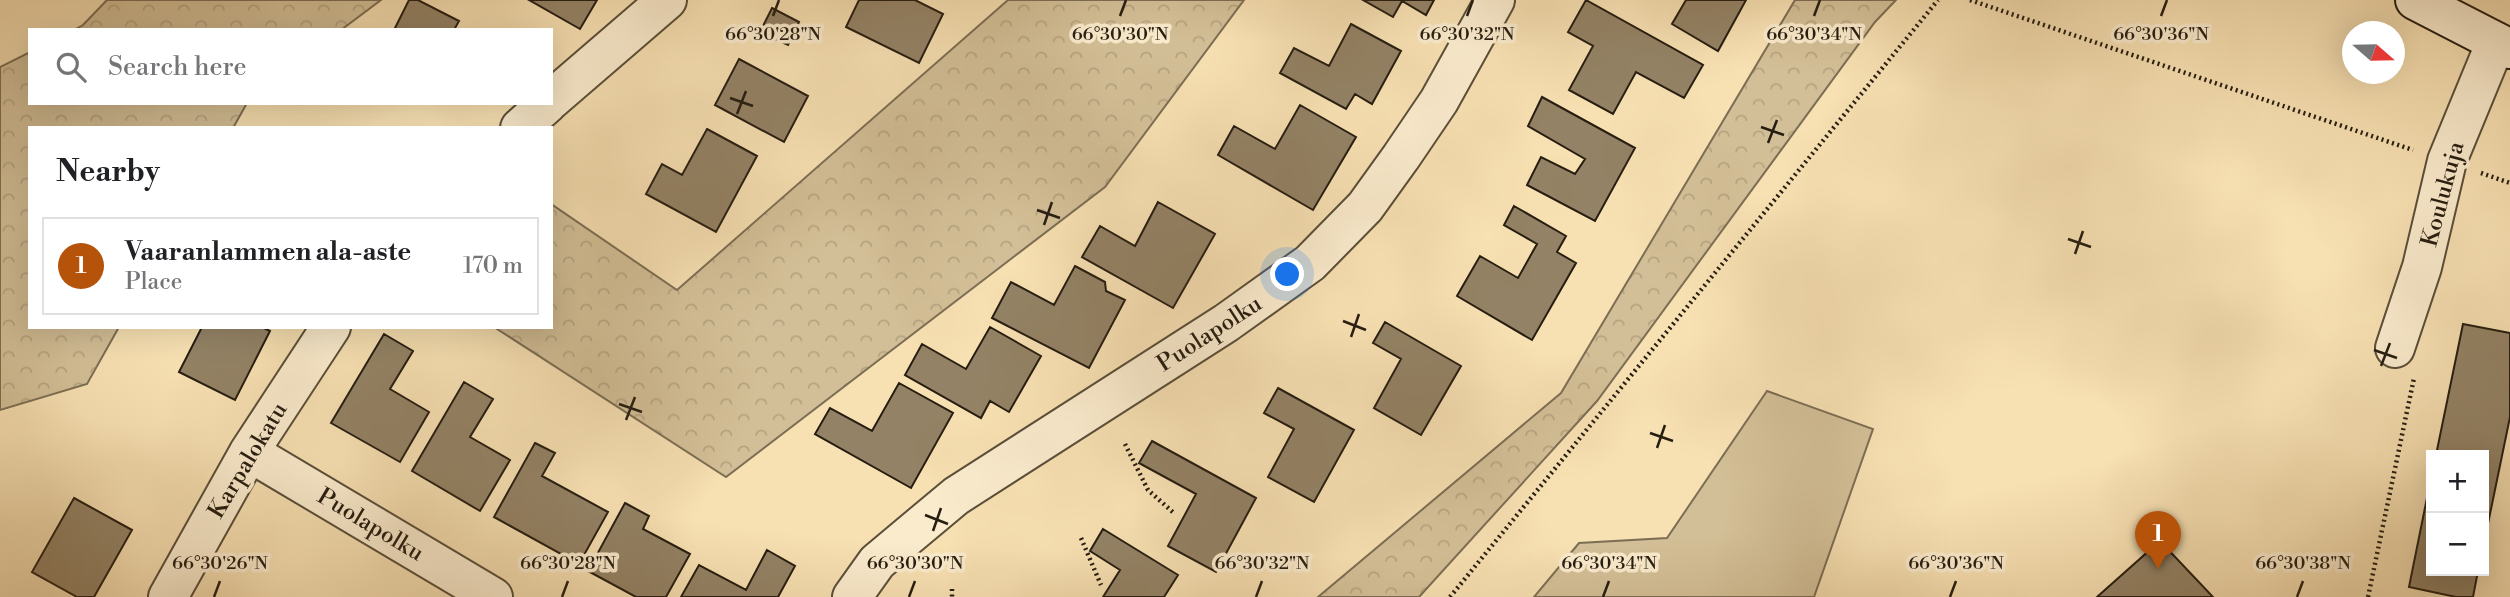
<!DOCTYPE html>
<html lang="en">
<head>
<meta charset="utf-8">
<style>
  :root { --surface:#fff; --page:#f6f6f6; --text:#202124; --muted:#757577; --line:#e0e0e0; --accent:#b45309 }
  body { margin:0; font-family:"Libre Bodoni",serif; background:var(--page); color:var(--text) }
  .controls { position:absolute; right:21px; bottom:21px; display:grid; overflow:hidden; border-radius:0px; box-shadow:0 7px 28px #0002 }
  .controls button { width:63px; height:63px; display:grid; place-items:center; padding:0; border:0; border-bottom:2px solid var(--line); background:var(--surface); color:var(--text); font:35px sans-serif }
  .compass { position:absolute; left:2342px; top:21px; width:63px; height:63px; border-radius:50%; background:var(--surface); box-shadow:0 7px 28px #0002; rotate:110deg }
  .you { position:absolute; left:1288px; top:275px; width:24px; height:24px; margin:-18px; border:5px solid #fff; border-radius:50%; background:#1a73e8; box-shadow:0 0 0 10px #1a73e833 }
  .badge { display:grid; place-items:center; width:46px; height:46px; border-radius:50%; background:var(--accent); color:#fff; font-size:23px; font-weight:700 }
  .pin { position:absolute; translate:-50% -58px; filter:drop-shadow(0 2px 4px #0008) }
  .pin::after { content:''; position:absolute; top:37px; width:24px; height:21px; background:inherit; clip-path:polygon(0 0,100% 0,50% 100%) }
  .list { margin:0; padding:0; list-style:none }
  h2 { display:flex; justify-content:space-between; align-items:center; height:91px; margin:0; padding:0 28px; font-size:30px }
  h2 small { font-size:23px; font-weight:400; color:var(--muted) }
  .list li { display:grid; grid-template-columns:46px 1fr auto; gap:21px; align-items:center; box-sizing:border-box; height:98px; margin:0 14px 14px; padding:0 14px; border:2px solid var(--line); border-radius:0px }
  .list b { display:block; font-size:26px; white-space:nowrap }
  .list p { margin:0; font-size:23px; white-space:nowrap; color:var(--muted) }
  .list em { font-size:23px; font-style:normal; color:var(--muted) }
  .icon { flex:none; width:38px; height:38px; fill:none; stroke:currentColor; stroke-width:2; stroke-linecap:round; stroke-linejoin:round }
  .map { position:relative; flex:none; width:2510px; height:597px; overflow:hidden }
  .search { position:absolute; background:var(--surface); box-shadow:0 7px 28px #0002; left:28px; top:28px; width:525px; height:77px; display:flex; align-items:center; gap:18px; box-sizing:border-box; padding:0 24px; border-radius:0px; color:var(--muted); font-size:26px }
  .panel { position:absolute; background:var(--surface); box-shadow:0 7px 28px #0002; left:28px; top:126px; width:525px; height:203px; border-radius:0px }
  .map>svg:first-child { display:block }
  .green { fill:#d3bf97; stroke:#7c6e54; stroke-width:2 }
  .forest { fill:url(#forest-crowns); stroke:#7c6e54; stroke-width:2 }
  .building { fill:#938265; stroke:#261d11; stroke-width:2 }
  .lines { fill:none; stroke-linecap:round; stroke-linejoin:round }
  .street-casing { stroke:#5a4e39; stroke-width:42 }
  .secondary-casing { stroke:#261d11; stroke-width:42 }
  .path { stroke:#261d11; stroke-width:4.5; stroke-dasharray:2 3.5; stroke-linecap:butt }
  .street { stroke:#faebcd; stroke-width:38 }
  .secondary { stroke:#faebcd; stroke-width:38 }
  .ticks { fill:none; stroke:#261d11; stroke-width:2.5 }
  .labels { text-anchor:middle; stroke-width:7; stroke-linejoin:round; paint-order:stroke }
  .street-label { font-size:23px; fill:#261d11; stroke:#faebcd }
  .ticks-label { font-size:18px; text-anchor:middle; fill:#261d11; stroke:#faebcd; stroke-width:7; stroke-linejoin:round; paint-order:stroke }
</style>
</head>
<body>
<div class="map">
<svg width="2510" height="597" viewBox="0 0 2510 597">
  <defs>
    <pattern id="forest-crowns" width="20" height="18" patternUnits="userSpaceOnUse" patternTransform="scale(1.75)"><rect width="20" height="18" fill="#d3bf97"/><path d="M2 6a3 3 0 1 1 6 0M12 15a3 3 0 1 1 6 0" fill="none" stroke="#b5a481"/></pattern>
  </defs>
  <rect width="100%" height="100%" fill="#f7e0b2"/>
  <filter id="stains"><feTurbulence type="fractalNoise" baseFrequency=".00286" numOctaves="4"/><feColorMatrix values="0 0 0 0 .2 0 0 0 0 .09 0 0 0 0 .02 0 0 0 .5 -.17"/></filter>
  <radialGradient id="worn" r=".72"><stop offset=".6" stop-color="#630" stop-opacity="0"/><stop offset="1" stop-color="#630" stop-opacity=".3"/></radialGradient>
  <!-- green -->
  <path class="green" d="M 1767,391 L 1873,429 L 1814,597 L 1534,597 L 1579,543 L 1667,538 Z"/>
  <!-- forest -->
  <path class="forest" d="M 107,0 L 381,0 L 341,30 L 74,30 L 83,25 Z
    M 1008,0 L 1244,0 L 1105,187 L 726,477 L 494,327 L 551,327 L 551,204 L 677,290 Z
    M 1795,0 L 1896,0 L 1875,22 L 1597,401 L 1419,597 L 1318,597 L 1561,393 Z
    M 30,52 L 30,103 L 247,103 L 233,128 L 30,128 L 30,327 L 119,327 L 87,384 L 0,410 L 0,67 Z"/>
  <!-- building -->
  <path class="building" d="M 409,0 L 418,0 L 459,21 L 454,30 L 394,30 Z
    M 529,0 L 597,0 L 580,29 Z
    M 859,0 L 915,0 L 943,14 L 919,63 L 846,27 Z
    M 1363,0 L 1434,0 L 1426,15 L 1402,1 L 1393,17 Z
    M 1586,0 L 1703,65 L 1684,98 L 1636,72 L 1613,114 L 1569,90 L 1593,46 L 1568,32 Z
    M 1686,0 L 1746,0 L 1718,51 L 1672,24 Z
    M 772,8 L 799,22 L 788,45 L 760,32 Z
    M 1351,24 L 1401,51 L 1372,104 L 1355,94 L 1346,109 L 1280,73 L 1294,48 L 1329,66 Z
    M 739,59 L 808,96 L 784,142 L 715,105 Z
    M 1542,97 L 1635,148 L 1595,221 L 1527,185 L 1541,157 L 1575,174 L 1585,159 L 1528,126 Z
    M 1300,105 L 1356,137 L 1313,210 L 1218,155 L 1234,126 L 1275,149 Z
    M 707,129 L 757,156 L 716,232 L 646,194 L 662,164 L 682,175 Z
    M 1158,202 L 1215,234 L 1173,308 L 1082,257 L 1100,226 L 1135,246 Z
    M 1514,206 L 1566,236 L 1557,252 L 1576,263 L 1532,340 L 1457,296 L 1480,256 L 1518,278 L 1537,244 L 1504,225 Z
    M 1075,266 L 1105,282 L 1106,291 L 1125,300 L 1089,368 L 992,318 L 1011,282 L 1054,305 Z
    M 1385,322 L 1461,366 L 1421,435 L 1374,408 L 1401,359 L 1373,343 Z
    M 2463,324 L 2510,333 L 2510,417 L 2484,543 L 2484,455 L 2436,455 Z
    M 202,327 L 262,327 L 270,331 L 235,400 L 179,372 Z
    M 990,327 L 1041,356 L 1009,412 L 990,401 L 981,418 L 905,375 L 922,344 L 966,369 Z
    M 384,334 L 413,351 L 390,389 L 429,412 L 400,462 L 331,423 Z
    M 464,382 L 493,399 L 470,437 L 510,460 L 480,511 L 412,471 Z
    M 899,383 L 953,413 L 911,488 L 815,434 L 830,408 L 872,431 Z
    M 1278,388 L 1354,430 L 1314,502 L 1268,477 L 1294,429 L 1264,413 Z
    M 1152,441 L 1256,498 L 1216,572 L 1168,546 L 1196,494 L 1139,463 Z
    M 535,443 L 555,453 L 542,476 L 608,512 L 579,564 L 494,517 Z
    M 2431,478 L 2431,571 L 2478,571 L 2473,597 L 2456,597 L 2409,587 Z
    M 74,498 L 132,530 L 94,597 L 77,597 L 32,572 Z
    M 625,503 L 649,516 L 643,529 L 690,554 L 666,597 L 636,597 L 588,571 Z
    M 1103,529 L 1178,575 L 1164,597 L 1103,597 L 1120,570 L 1090,551 Z
    M 2160,541 L 2213,597 L 2097,597 Z
    M 767,550 L 795,566 L 778,597 L 681,597 L 699,565 L 746,590 Z"/>
  <g class="lines">
    <defs>
      <path id="street" d="M 551,100 L 667,0
        M 520,128 L 548,103
        M 2395,348 L 2422,267 L 2447,161 L 2496,42
        M 249,452 L 493,597
        M 168,597 L 249,452 L 331,327
        M 852,597 L 877,562 L 956,496 L 1226,323 L 1310,263 L 1365,207 L 1401,157 L 1439,101 L 1495,0"/>
      <path id="secondary" d="M 2415,0 L 2510,49"/>
    </defs>
    <!-- street casing -->
    <use href="#street" class="street-casing"/>
    <!-- secondary casing -->
    <use href="#secondary" class="secondary-casing"/>
    <!-- path -->
    <path class="path" d="M 1970,0 L 2413,150
      M 2481,173 L 2510,183
      M 1125,444 L 1148,490 L 1175,514
      M 1081,538 L 1101,585
      M 952,589 L 952,597
      M 1450,597 L 1938,0
      M 2368,597 L 2414,378"/>
    <!-- street -->
    <use href="#street" class="street"/>
    <!-- secondary -->
    <use href="#secondary" class="secondary"/>
  </g>
  <!-- ticks -->
  <path class="ticks" d="M 773,16 L 779,0M 1120,16 L 1126,0M 1467,16 L 1473,0M 1814,16 L 1820,0M 2161,16 L 2167,0M 730,98 L 753,106M 737,114 L 746,91M 1761,127 L 1784,135M 1768,143 L 1777,120M 1037,210 L 1060,218M 1044,225 L 1052,202M 2068,239 L 2091,247M 2075,254 L 2083,231M 1343,321 L 1366,330M 1351,337 L 1359,314M 2374,350 L 2397,358M 2381,366 L 2390,343M 619,404 L 642,412M 626,420 L 635,397M 1650,433 L 1673,441M 1657,448 L 1665,425M 925,515 L 948,524M 933,531 L 941,508M 214,597 L 220,581M 562,597 L 568,581M 909,597 L 915,581M 1256,597 L 1262,581M 1603,597 L 1609,581M 1950,597 L 1956,581M 2297,597 L 2303,581"/>
  <g class="labels">
    <!-- street labels -->
    <g class="street-label">
      <text transform="translate(2442 194) rotate(-75)" y="8">Koulukuja</text>
      <text transform="translate(1209 333) rotate(-33)" y="8">Puolapolku</text>
      <text transform="translate(247 460) rotate(-59)" y="8">Karpalokatu</text>
      <text transform="translate(371 524) rotate(31)" y="8">Puolapolku</text>
    </g>
  </g>
  <g class="ticks-label">
    <text x="2161" y="40">66°30'36"N</text>
    <text x="773" y="40">66°30'28"N</text>
    <text x="1120" y="40">66°30'30"N</text>
    <text x="1467" y="40">66°30'32"N</text>
    <text x="1814" y="40">66°30'34"N</text>
    <text x="220" y="569">66°30'26"N</text>
    <text x="568" y="569">66°30'28"N</text>
    <text x="915" y="569">66°30'30"N</text>
    <text x="1262" y="569">66°30'32"N</text>
    <text x="1609" y="569">66°30'34"N</text>
    <text x="1956" y="569">66°30'36"N</text>
    <text x="2303" y="569">66°30'38"N</text>
  </g>
  <rect width="100%" height="100%" filter="url(#stains)"/>
  <rect width="100%" height="100%" fill="url(#worn)"/>
</svg>
<div class="controls">
<button>+</button>
<button>−</button>
</div>
<svg class="compass" viewBox="-18 -18 36 36"><path d="M0-13l5 13h-10z" fill="#e53935"/><path d="M0 13l5-13h-10z" fill="#757577"/></svg>
<div class="you"></div>
<div class="pin badge" style="left:2158px;top:569px">1</div>
<div class="search"><svg class="icon" aria-label="search" viewBox="0 0 24 24"><circle cx="10" cy="10" r="6"/><path d="M15 15l6 6"/></svg>Search here</div>
<section class="panel">
<h2>Nearby<small></small></h2>
<ul class="list">
<li><span class="badge">1</span><div><b>Vaaranlammen ala-aste</b><p>Place</p></div><em>170 m</em></li>
</ul>
</section>
</div>
</body>
</html>
